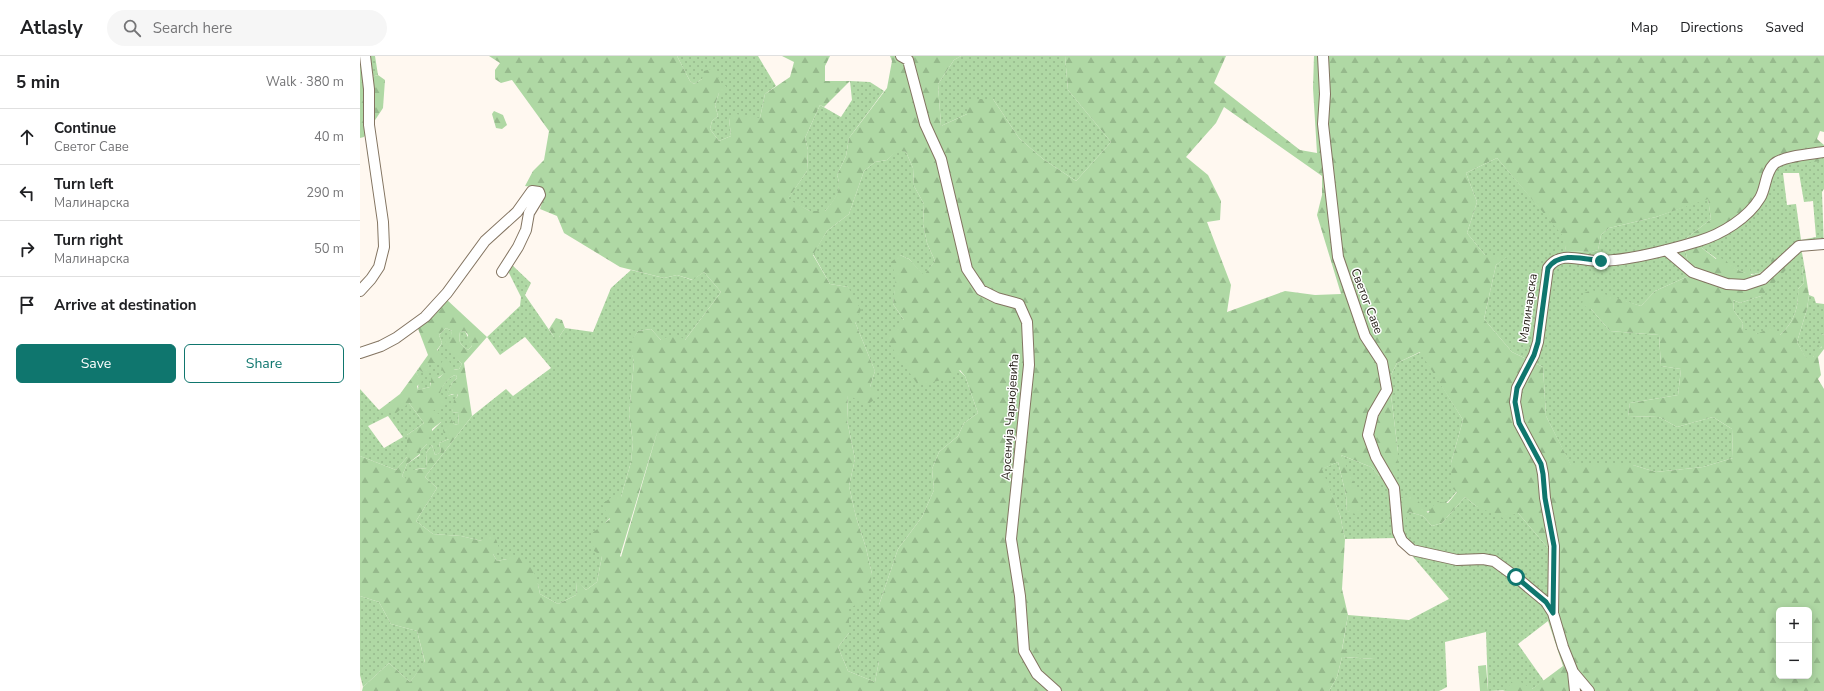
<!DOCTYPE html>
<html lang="en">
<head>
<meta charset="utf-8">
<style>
  :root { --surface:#fff; --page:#f6f6f6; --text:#202124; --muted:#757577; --line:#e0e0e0; --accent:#0f766e }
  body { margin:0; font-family:"Nunito Sans",sans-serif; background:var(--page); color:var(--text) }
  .controls { position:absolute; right:12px; bottom:12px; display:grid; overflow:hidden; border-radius:6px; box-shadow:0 2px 10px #0003 }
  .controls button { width:36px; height:36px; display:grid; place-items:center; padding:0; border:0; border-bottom:1px solid var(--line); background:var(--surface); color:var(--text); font:20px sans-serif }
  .stop { position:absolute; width:12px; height:12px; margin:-9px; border:3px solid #0f766e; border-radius:50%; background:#fff }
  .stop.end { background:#0f766e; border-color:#fff; box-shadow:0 1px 4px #0008 }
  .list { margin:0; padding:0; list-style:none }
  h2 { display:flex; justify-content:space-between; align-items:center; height:52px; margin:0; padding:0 16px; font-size:17px }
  h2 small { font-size:13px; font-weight:400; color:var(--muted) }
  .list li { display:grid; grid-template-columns:26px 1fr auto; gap:12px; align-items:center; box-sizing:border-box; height:56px; padding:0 16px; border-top:1px solid var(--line) }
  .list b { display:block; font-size:15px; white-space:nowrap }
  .list p { margin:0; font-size:13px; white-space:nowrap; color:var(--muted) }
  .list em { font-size:13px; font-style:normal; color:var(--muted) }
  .actions { display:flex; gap:8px; padding:12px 16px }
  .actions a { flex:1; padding:9px 0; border:1px solid var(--accent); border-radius:6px; text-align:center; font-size:14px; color:var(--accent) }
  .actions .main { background:var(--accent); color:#fff }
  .icon { flex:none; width:22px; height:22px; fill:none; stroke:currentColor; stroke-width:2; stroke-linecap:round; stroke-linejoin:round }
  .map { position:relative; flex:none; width:1464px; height:635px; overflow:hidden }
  header { display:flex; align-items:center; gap:24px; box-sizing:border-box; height:56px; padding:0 20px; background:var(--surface); border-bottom:1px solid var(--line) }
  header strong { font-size:19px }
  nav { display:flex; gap:22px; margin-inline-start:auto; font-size:14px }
  .search { width:280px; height:36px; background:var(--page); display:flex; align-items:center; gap:10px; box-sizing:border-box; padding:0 14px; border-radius:22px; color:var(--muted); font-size:15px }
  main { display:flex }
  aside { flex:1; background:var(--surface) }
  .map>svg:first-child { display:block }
  .grass { fill:url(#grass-dots); fill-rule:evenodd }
  .forest { fill:url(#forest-firs); fill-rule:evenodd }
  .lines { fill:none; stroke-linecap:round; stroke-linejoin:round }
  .minor-casing { stroke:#837461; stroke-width:12 }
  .minor { stroke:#fff; stroke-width:10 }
  .route { stroke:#0f766e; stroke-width:5 }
  .labels { text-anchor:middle; stroke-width:3; stroke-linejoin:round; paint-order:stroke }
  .street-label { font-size:12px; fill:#231d15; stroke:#fff }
</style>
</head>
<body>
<header>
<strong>Atlasly</strong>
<div class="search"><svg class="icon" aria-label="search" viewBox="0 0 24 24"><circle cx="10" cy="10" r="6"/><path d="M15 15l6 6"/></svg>Search here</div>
<nav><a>Map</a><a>Directions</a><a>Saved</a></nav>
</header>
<main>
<aside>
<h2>5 min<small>Walk · 380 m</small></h2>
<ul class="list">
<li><svg class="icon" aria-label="ahead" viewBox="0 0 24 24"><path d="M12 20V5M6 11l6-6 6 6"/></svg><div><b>Continue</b><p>Светог Саве</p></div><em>40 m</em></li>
<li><svg class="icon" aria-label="left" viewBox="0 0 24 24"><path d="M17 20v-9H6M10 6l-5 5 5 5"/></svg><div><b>Turn left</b><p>Малинарска</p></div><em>290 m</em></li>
<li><svg class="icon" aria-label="right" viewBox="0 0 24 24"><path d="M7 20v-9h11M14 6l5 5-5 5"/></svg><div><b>Turn right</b><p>Малинарска</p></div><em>50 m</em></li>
<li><svg class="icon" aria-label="arrive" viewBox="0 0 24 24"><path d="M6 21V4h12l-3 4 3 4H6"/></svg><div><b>Arrive at destination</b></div></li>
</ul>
<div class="actions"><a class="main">Save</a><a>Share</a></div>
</aside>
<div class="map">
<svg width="1464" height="635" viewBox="0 0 1464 635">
  <defs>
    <pattern id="grass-dots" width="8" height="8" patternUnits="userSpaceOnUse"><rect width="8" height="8" fill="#afd8a4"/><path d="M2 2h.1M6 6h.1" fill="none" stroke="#96b98c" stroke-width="1.8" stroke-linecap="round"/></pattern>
    <pattern id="forest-firs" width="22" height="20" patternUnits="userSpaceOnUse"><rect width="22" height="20" fill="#afd8a4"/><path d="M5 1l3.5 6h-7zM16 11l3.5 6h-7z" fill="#96b98c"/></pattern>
  </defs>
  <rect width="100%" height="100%" fill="#fff8f0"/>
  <!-- grass -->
  <path class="grass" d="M 0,0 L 15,0 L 18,19 L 5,23 L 0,12 Z
    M 317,0 L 398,0 L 416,30 L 405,38 L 400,62 L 369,62 L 371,80 L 359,85 L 350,73 L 352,65 L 358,60 L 355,49 L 361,31 L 342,23 L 334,28 L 330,25 Z
    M 601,0 L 705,0 L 708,34 L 751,86 L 716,125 L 683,103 L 659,82 L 633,43 L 607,58 L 581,70 L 578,28 L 594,4 Z
    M 490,25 L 510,26 L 524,35 L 489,82 L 486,100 L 477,119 C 483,134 475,144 465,155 L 450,155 L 427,144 L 447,115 L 448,94 L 445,82 L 460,49 L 481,61 L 492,44 Z
    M 537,93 L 546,96 L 553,112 L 554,130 L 564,148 L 563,168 L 567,187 L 575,205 L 564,220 L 549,203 L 540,199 L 533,248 L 544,264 L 605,320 L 618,357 L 604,367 L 598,380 L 579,396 L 572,413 L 574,434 L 562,461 L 538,493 L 519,549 L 519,605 L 515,626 L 488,615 L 478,591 L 489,577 L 489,551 L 512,518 L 506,492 L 496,461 L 489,430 L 495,403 L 487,364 L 488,339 L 510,331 L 515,315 L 495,266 L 488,231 L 470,228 L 453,198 L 467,175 L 489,158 L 504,115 L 515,106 L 527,104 Z
    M 1428,99 L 1464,99 L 1464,133 L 1462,136 L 1464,192 L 1441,191 L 1444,208 L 1442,212 L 1444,227 L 1438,233 C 1439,251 1434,267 1420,279 L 1397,278 L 1382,274 L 1383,267 L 1374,255 L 1373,244 L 1380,247 L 1401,240 L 1413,210 C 1388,226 1380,215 1358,201 L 1357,203 L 1342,192 L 1340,189 ZM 1423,117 L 1439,117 L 1444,146 L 1453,145 L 1456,181 L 1441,184 L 1436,148 L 1427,149 Z
    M 1137,102 L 1204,180 L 1206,195 L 1232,196 L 1238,194 L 1241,179 L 1249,172 L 1296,161 L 1348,142 L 1351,163 L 1323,185 L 1331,219 L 1295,235 L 1281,250 L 1257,243 L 1231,253 L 1250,275 L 1299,279 L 1301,310 L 1321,313 L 1318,339 L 1270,347 L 1268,360 L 1299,361 L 1317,371 L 1353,361 L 1372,373 L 1373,402 L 1343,411 L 1296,416 L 1273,409 L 1211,410 L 1186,360 L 1183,311 L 1152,296 L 1124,263 L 1136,209 L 1149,199 L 1125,199 L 1107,177 L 1117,146 L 1106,117 Z
    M 151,208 L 171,227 L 165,239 L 194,281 L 199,281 L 205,272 L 233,276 L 251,232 L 271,214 L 304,222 L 317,219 L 332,224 L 344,216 L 361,236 L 325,284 L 301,284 L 291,273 L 278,275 L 270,288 L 274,306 L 269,358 L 273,386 L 271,406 L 261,441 L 252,441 L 250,462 L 245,467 L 242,500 L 237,526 L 226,534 L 217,526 L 216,539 L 198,548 L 180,538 L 178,528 L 147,503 L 137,505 L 133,498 L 122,485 L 101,480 L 73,478 L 56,465 L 77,432 L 65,421 L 112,360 L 146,333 L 153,340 L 191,312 L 165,281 L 140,299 L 127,281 L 160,250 L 161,241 L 148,215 Z
    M 1449,239 L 1454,241 L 1456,247 L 1464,248 L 1464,278 L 1461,279 L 1462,290 L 1453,301 L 1446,303 L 1437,286 L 1447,253 Z
    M 86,272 L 92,275 C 90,286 94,300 102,308 L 99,313 L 93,314 L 88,304 L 85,317 L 70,327 L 70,331 L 58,334 L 59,322 L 56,316 L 58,313 L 68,319 L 68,310 L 82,287 L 79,279 Z
    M 105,275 L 112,290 L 108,294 C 100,288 98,286 100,276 Z
    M 1061,296 L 1103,364 L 1091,407 L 1097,435 C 1083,454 1072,457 1049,456 L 1063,460 L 1072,470 L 1082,467 L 1105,441 L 1116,450 L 1158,457 L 1188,492 L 1188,565 L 1158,588 L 1184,625 L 1172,633 L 1128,635 L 1126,576 L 1085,586 L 1087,631 L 1079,635 L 969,635 L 977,621 L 982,601 L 1015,603 L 982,594 L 988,559 L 1049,564 L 1089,543 L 1037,482 L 985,483 L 980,459 L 961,413 L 978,406 L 986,439 L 987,455 L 1001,457 L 981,399 L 1011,411 L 1019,420 L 1038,396 L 1029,323 L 1037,307 Z
    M 96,319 L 97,322 L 92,327 L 87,340 L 98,337 L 92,356 L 99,357 L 98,369 L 94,368 L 91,363 L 89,383 L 79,387 L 81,396 L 75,399 L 72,389 L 66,397 L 67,412 L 56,413 L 45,424 L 42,420 L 47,408 L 60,399 L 60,395 L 67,388 L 67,380 L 81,366 L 72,355 C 78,343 82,322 96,319 Z
    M 0,333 L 19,354 L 49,347 L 64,367 L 47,379 L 47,401 L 36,414 L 0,400 ZM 28,360 L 43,381 L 24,392 L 8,370 Z
    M 0,540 L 19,546 L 31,568 L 57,575 L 65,607 L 50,626 L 29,607 L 3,631 L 0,619 Z"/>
  <!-- forest -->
  <path class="forest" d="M 129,0 L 317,0 L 330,25 L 334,28 L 342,23 L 344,15 L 351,13 L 358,19 L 361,30 L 366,30 L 366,34 L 359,37 L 355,49 L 358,60 L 352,65 L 350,73 L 359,85 L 371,80 L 369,62 L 376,58 L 400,62 L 405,38 L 430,21 L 434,6 L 422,0 L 470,0 L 465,10 L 465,25 L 490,25 L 464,51 L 460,49 L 445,82 L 448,94 L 447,115 L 428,143 L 450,155 L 465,155 C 474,144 483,134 477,119 L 486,100 L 489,82 L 527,32 L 532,5 L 530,0 L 601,0 L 594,4 L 578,28 L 581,70 L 607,58 L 607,43 L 633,43 L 659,82 L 683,103 L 716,125 L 751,86 L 708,34 L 705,0 L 866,0 L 854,27 L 940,94 L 957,97 L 953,32 L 954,0 L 1464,0 L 1464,76 L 1460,75 L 1457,83 L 1464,89 L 1464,99 L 1461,105 L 1437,108 L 1428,99 L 1416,112 L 1383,159 L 1341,189 L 1342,192 L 1356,203 L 1358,200 L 1380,215 L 1386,217 L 1385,213 L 1390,213 L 1391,219 L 1403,216 L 1412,210 L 1411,204 L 1413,200 L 1428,203 L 1431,208 L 1410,232 L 1401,240 L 1380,247 L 1373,244 L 1374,255 L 1383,267 L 1382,274 L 1392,274 L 1397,278 L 1413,270 L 1420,279 C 1434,267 1439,251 1438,233 L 1444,227 L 1442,212 L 1444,208 L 1449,239 L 1447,253 L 1437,286 L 1446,302 L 1447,300 L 1453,301 L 1456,295 L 1462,291 L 1458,287 L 1461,279 L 1464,278 L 1464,293 L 1458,301 L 1461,319 L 1458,323 L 1464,333 L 1464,635 L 1143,635 L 1147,633 L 1154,622 L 1172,633 L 1203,610 L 1188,565 L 1188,492 L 1158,457 L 1143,462 L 1116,450 L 1105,441 L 1082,467 L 1072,470 L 1063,460 L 1049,456 L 1037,482 L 1032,473 L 1041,442 L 1054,440 L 1068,457 L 1076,446 L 1088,447 L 1097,436 L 1092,432 L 1091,407 L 1103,364 L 1060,296 L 1037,307 L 1029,323 L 1038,396 L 1037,424 L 1019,420 L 1011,411 L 981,399 L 1001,441 L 1001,460 L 987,455 L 986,439 L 978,406 L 962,413 L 980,459 L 985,483 L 982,533 L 988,559 L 982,593 L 1017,603 L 982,601 L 977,621 L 969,635 L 2,635 L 3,631 L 29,607 L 50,626 L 65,606 L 57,575 L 31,568 L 19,546 L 0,540 L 0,400 L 36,414 L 47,401 L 47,379 L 64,367 L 49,347 L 36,357 L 19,354 L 40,338 L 56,316 L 62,326 L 57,330 L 58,334 L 70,331 L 72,317 L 79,322 L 84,317 L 80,310 L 84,302 L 88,303 L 94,314 L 99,313 L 102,308 L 86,291 L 85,285 L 90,283 L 92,275 L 86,272 L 79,279 L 82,287 L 77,294 L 80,303 L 68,310 L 68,320 L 58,313 L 68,299 L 57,270 L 86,243 L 127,281 L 104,307 L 112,360 L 65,421 L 77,432 L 56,465 L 73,478 L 101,480 L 122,485 L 128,479 L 135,480 L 139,492 L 133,498 L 137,505 L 147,503 L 150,498 C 171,501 177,519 180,538 L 198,548 L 216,539 L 217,525 L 226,534 L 237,526 L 242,500 L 234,495 L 231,478 L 250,463 L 242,448 L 252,441 L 261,441 L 271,406 L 273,386 L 269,358 L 274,306 L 269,288 L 278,275 L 291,273 L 301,284 L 315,277 L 325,284 L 361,236 L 344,216 L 333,224 L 317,219 L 304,222 L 260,211 L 204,177 L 197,160 L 180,153 L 184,140 L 179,132 L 165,130 L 173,115 L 184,104 L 189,75 L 152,24 L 141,27 L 135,23 L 135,14 L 140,7 ZM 864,51 L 962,120 L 962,139 L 957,159 L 981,238 L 955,239 L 925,235 L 867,256 L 871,229 L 847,166 L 860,164 L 861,145 L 848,119 L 826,101 L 856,67 ZM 537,94 L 546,96 L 553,112 L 554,130 L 564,148 L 563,168 L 567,187 L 575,205 L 564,219 L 549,203 L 540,199 L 531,206 L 536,221 L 533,248 L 544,264 L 526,283 L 558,329 L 592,322 L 600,314 L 605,320 L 618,357 L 604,367 L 598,380 L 579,396 L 572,413 L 574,434 L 562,461 L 538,493 L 519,549 L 519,605 L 515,626 L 488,615 L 478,591 L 489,577 L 489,552 L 507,544 L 512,518 L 506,492 L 496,461 L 489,430 L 495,403 L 487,364 L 488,339 L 507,349 L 518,341 L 510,331 L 515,315 L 495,266 L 501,254 L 488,231 L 470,228 L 453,199 L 467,175 L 489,158 L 504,115 L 515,106 L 527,104 ZM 1137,102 L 1203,180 L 1206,195 L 1232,196 L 1238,194 L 1241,179 L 1249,172 L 1296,161 L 1348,143 L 1351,163 L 1323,185 L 1331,219 L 1295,235 L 1281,250 L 1232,234 L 1224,237 L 1222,249 L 1231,253 L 1250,275 L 1299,279 L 1301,310 L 1321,313 L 1318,339 L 1270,347 L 1268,360 L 1299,361 L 1317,371 L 1353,361 L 1372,373 L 1373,402 L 1343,411 L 1296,416 L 1273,409 L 1211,409 L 1186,360 L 1183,311 L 1152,296 L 1124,263 L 1136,209 L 1150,199 L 1125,199 L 1107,177 L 1117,146 L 1106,117 ZM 105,275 L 108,279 L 107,285 L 112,290 L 108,294 C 100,288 98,286 100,276 ZM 96,319 L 97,322 L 92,327 L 86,341 L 92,338 L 98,338 L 97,341 L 94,344 L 92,356 L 99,357 L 98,369 L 94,368 L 91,362 L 83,374 L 84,378 L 88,378 L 89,383 L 79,387 L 81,396 L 75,399 L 72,389 L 66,397 L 67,412 L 51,414 L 45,423 L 42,420 L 47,408 L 60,398 L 60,395 L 67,388 L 67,380 L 72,381 L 72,373 L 81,366 L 81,359 L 73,355 L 84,348 L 83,341 L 80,337 C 82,330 89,320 96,319 ZM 299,370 L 261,501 L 260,500 ZM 1419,554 L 1449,554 L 1449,620 L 1419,620 Z
    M 0,12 L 5,23 L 18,19 L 25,24 L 23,52 L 4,81 L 0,82 Z
    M 134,55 L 143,59 L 147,69 L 142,73 L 136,72 L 132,58 Z
    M 196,262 L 202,264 L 205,272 L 199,281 L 194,281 L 189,273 Z
    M 1126,609 L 1128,635 L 1120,635 L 1118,610 Z"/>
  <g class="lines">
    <defs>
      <path id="minor" d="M 541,0 L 548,4 L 565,68 L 581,103 L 607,213 L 621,234 L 637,242 L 659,248 L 667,266 L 669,309 L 651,483 L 660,540 L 664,595 L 677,618 L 696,635
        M 963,0 L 965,38 L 963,68 L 978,201 L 1005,280 L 1022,306 L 1027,334 L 1013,358 L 1008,379 L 1016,401 L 1034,432 L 1038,476 L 1042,485 L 1052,494 L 1097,504 L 1123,503 L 1134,505 L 1156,521 L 1186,546 L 1193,557 L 1203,591 L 1213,616 L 1229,635
        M 1306,194 L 1332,216 L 1367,228 L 1385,229 L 1403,223 L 1439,190 L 1464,188
        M 0,235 L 11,223 L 19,211 L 24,191 L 23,166 L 9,69 L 9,33 L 5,0
        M 0,297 L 21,290 L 36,282 L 65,261 L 87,237 L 125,185 L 157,156 L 172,135 L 179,136 L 180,139 L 169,157 L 166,174 L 158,191 L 142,216
        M 1193,557 L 1194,490 L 1185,442 L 1183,418 L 1181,408 L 1159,367 L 1155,346 L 1157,332 L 1174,299 L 1178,286 L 1188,212 C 1201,193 1223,206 1241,205 C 1273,204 1309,194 1339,185 C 1362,178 1388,162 1400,142 C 1406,132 1405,117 1414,108 C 1423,100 1452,98 1464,96
        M 1213,616 L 1215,635"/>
    </defs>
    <!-- minor casing -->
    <use href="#minor" class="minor-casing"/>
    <!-- minor -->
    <use href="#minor" class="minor"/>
  </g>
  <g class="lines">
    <!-- route -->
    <path class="route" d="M 1156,521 L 1186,546 L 1193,557 L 1194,490 L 1185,442 L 1183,418 L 1181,408 L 1159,367 L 1155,346 L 1157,332 L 1174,299 L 1178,286 L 1188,212 C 1200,195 1224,203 1241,205"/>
  </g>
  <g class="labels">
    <!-- street labels -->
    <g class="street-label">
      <text transform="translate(1007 245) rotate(69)" y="4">Светог Саве</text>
      <text transform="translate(1168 252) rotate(-82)" y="4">Малинарска</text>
      <text transform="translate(650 361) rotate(-86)" y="4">Арсенија Чарнојевића</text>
    </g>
  </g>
</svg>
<div class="controls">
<button>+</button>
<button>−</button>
</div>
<div class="stop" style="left:1156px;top:521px"></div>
<div class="stop end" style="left:1241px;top:205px"></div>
</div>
</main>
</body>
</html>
